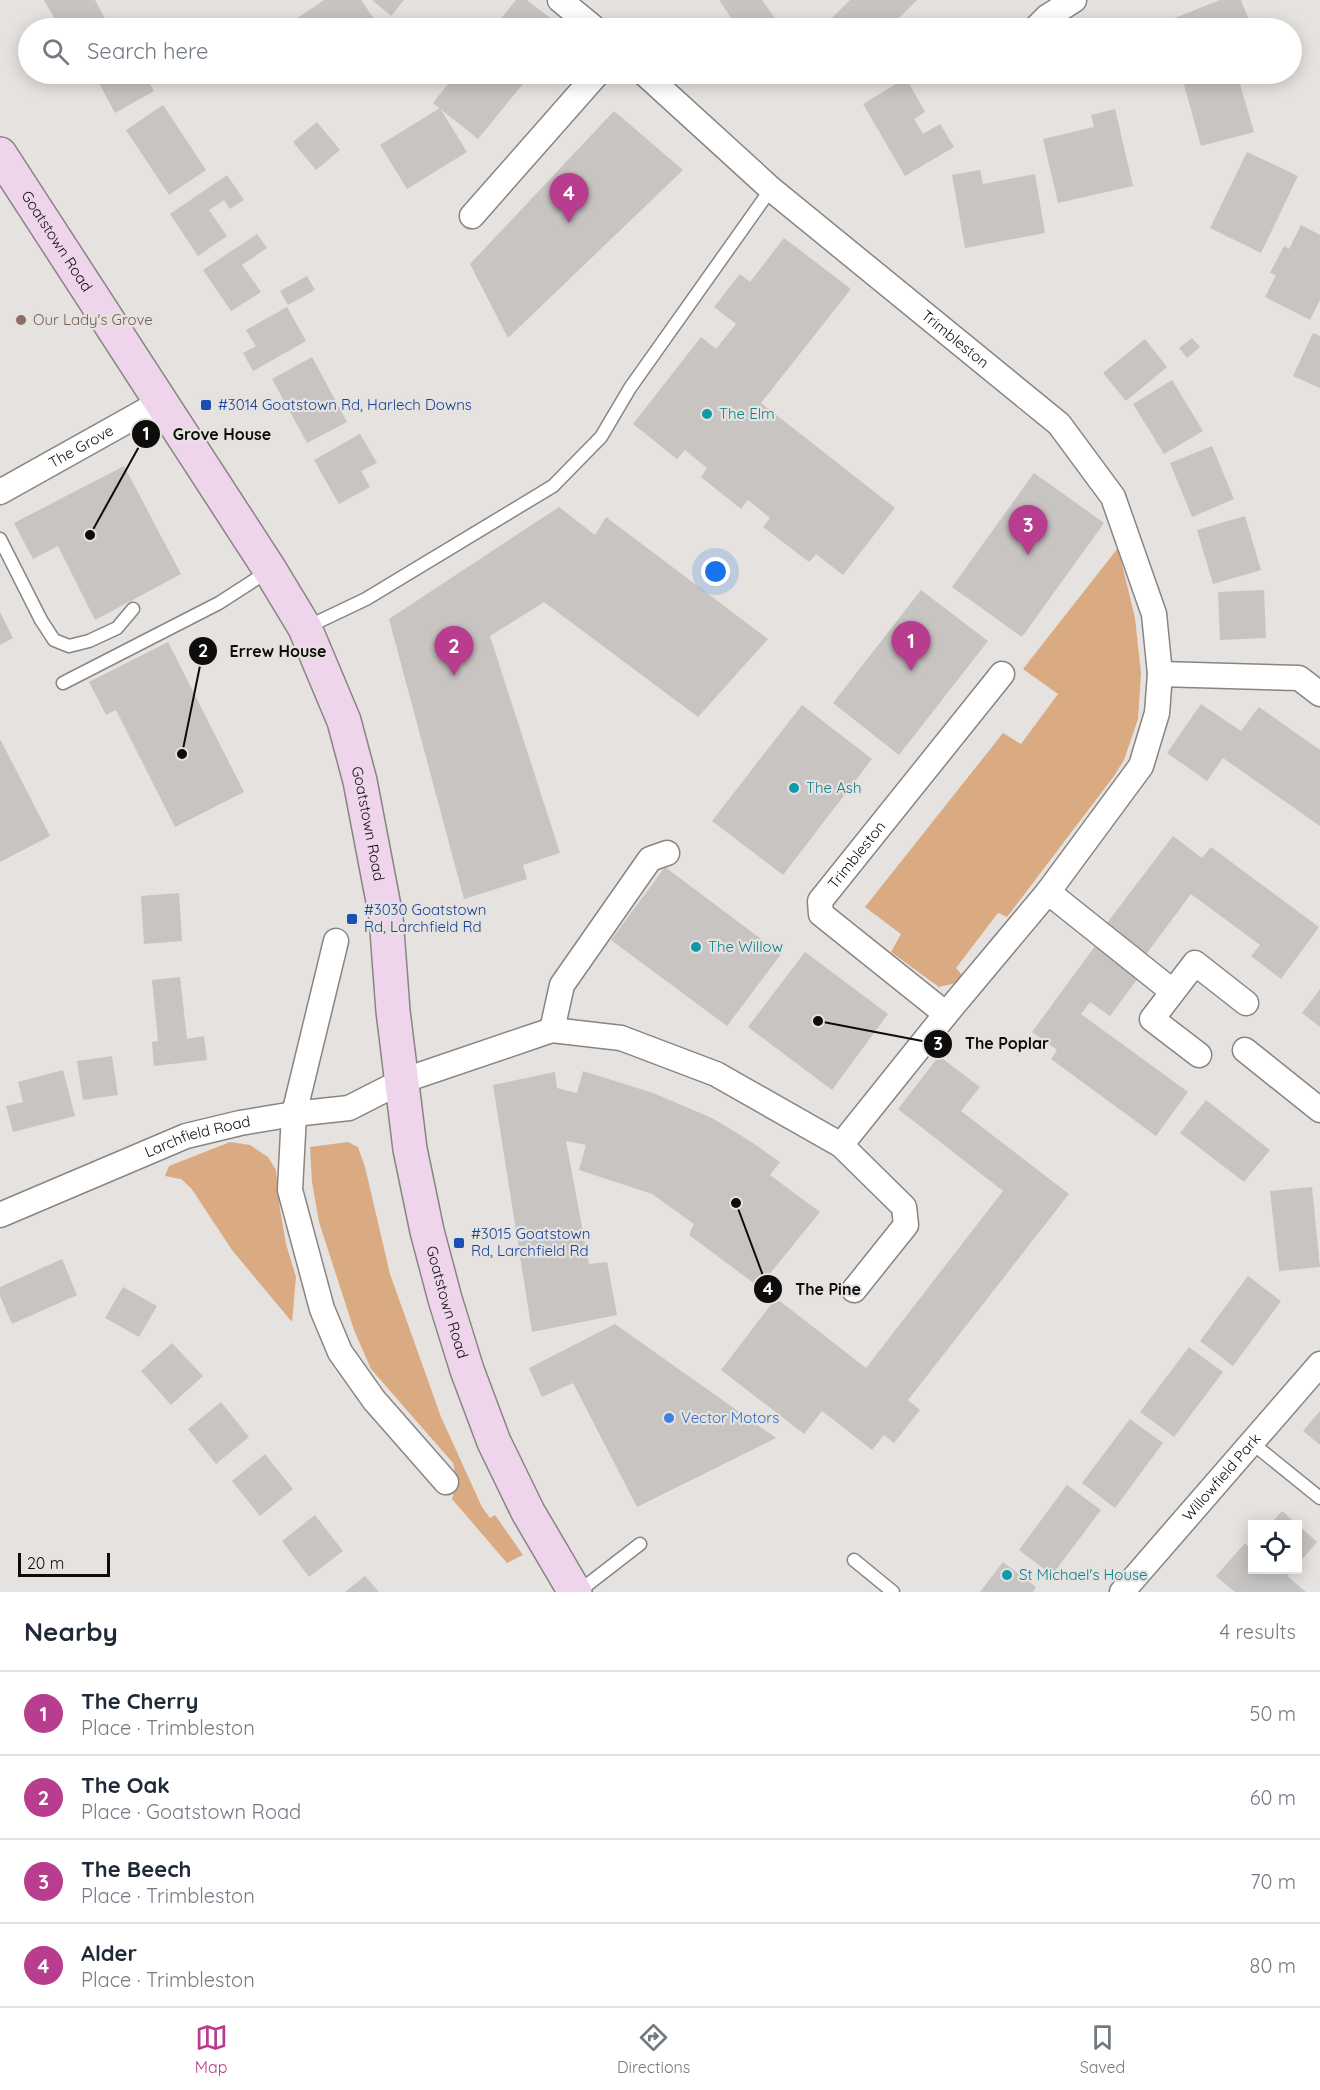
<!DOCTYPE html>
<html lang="en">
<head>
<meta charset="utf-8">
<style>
  :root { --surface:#fff; --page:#f6f6f7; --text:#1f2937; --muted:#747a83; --line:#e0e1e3; --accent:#b93d8e }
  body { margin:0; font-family:Quicksand,sans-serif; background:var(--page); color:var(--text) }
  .controls { position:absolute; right:18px; bottom:18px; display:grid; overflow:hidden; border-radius:0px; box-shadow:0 3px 15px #0003 }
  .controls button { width:54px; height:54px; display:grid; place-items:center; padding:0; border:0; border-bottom:2px solid var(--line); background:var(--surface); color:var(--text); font:30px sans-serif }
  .scale { position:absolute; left:18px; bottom:15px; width:92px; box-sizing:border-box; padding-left:6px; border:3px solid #0e0d0c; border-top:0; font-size:16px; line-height:21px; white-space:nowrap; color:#0e0d0c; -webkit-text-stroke:4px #e5e2df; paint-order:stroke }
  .you { position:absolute; left:716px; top:572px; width:21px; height:21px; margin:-15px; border:4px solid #fff; border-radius:50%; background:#1a73e8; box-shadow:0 0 0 9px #1a73e833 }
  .badge { display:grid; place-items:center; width:39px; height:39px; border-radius:50%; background:var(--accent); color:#fff; font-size:20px; font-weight:700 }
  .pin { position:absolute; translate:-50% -50px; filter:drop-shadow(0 2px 3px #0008) }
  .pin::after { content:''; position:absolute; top:32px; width:21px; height:18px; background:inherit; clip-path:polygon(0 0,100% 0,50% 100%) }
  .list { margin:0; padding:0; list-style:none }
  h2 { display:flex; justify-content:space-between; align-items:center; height:78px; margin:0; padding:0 24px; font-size:26px }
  h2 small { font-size:20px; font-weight:400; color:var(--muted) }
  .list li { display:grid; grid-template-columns:39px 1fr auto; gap:18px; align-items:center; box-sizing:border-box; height:84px; padding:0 24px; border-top:2px solid var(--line) }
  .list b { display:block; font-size:22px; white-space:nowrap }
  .list p { margin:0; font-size:20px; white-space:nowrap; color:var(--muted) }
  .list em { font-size:20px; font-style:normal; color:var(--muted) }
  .icon { flex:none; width:33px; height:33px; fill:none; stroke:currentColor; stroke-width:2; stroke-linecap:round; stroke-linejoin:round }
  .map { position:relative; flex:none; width:1320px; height:1592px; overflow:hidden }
  .search { position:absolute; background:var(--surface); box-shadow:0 3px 15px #0003; left:18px; right:18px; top:18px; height:66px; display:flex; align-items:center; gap:15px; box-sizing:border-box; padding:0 21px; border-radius:33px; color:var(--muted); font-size:22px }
  .sheet { height:414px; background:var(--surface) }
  nav { display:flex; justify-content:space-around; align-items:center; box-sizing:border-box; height:84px; border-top:2px solid var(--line); background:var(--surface); font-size:16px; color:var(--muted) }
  nav a { display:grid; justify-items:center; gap:3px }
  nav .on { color:var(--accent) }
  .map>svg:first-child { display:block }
  .green { fill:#daab82 }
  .building { fill:#c7c4c2 }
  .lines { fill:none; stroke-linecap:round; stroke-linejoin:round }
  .service-casing { stroke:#888583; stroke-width:15 }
  .minor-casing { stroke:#888583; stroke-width:27 }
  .secondary-casing { stroke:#888583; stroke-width:36 }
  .service { stroke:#fff; stroke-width:12 }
  .minor { stroke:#fff; stroke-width:24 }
  .secondary { stroke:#efd5ec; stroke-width:33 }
  .education-dot { fill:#8d6e63; stroke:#e5e2df; stroke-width:2 }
  .transit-dot { fill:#1a4fb4; stroke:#e5e2df; stroke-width:2 }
  .culture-dot { fill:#0f9aa8; stroke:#e5e2df; stroke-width:2 }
  .shop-dot { fill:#3f7fe0; stroke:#e5e2df; stroke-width:2 }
  .labels { text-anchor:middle; stroke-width:4.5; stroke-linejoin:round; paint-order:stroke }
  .street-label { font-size:15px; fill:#0e0d0c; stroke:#e5e2df }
  .education-label { font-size:15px; fill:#785e54; stroke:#e5e2df; text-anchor:start }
  .transit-label { font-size:15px; fill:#164399; stroke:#e5e2df; text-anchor:start }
  .culture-label { font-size:15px; fill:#0d838f; stroke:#e5e2df; text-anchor:start }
  .shop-label { font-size:15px; fill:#366cbe; stroke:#e5e2df; text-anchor:start }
  .leader { fill:none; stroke:#0e0d0c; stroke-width:2 }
  .callout-dot { fill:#0e0d0c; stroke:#e5e2df; stroke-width:2 }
  .mark-label { font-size:18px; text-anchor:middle; font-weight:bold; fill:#fff }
  .callout-label { font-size:16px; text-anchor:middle; font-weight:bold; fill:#0e0d0c; stroke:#e5e2df; stroke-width:4.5; stroke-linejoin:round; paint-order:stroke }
</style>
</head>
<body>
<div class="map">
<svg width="1320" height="1592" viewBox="0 0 1320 1592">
  <rect width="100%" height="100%" fill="#e5e2df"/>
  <!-- green -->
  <path class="green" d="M 1118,548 L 1135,618 L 1141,673 L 1138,719 L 1124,760 L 1114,776 L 1007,917 L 998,913 L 956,968 L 963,976 L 956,983 L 939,987 L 891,952 L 901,934 L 865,907 L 1003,733 L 1021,744 L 1058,694 L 1023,669 Z
    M 230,1142 L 250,1145 L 268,1157 L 276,1170 L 280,1209 L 286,1244 L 296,1277 L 292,1322 L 232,1250 L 191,1188 L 181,1179 L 165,1176 L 169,1166 Z
    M 348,1142 L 358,1147 L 365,1167 L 390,1274 L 441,1417 L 482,1507 L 490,1518 L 495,1515 L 523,1555 L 507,1563 L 452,1499 L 457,1482 L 453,1463 L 371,1369 L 354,1330 L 319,1222 L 312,1182 L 310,1147 Z"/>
  <!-- building -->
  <path class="building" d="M 44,0 L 95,0 L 107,22 L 95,28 L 60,28 Z
    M 324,0 L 361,0 L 379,26 L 375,28 L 302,28 L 296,19 Z
    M 372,0 L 404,0 L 391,16 Z
    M 516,0 L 527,0 L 563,28 L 493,28 Z
    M 719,0 L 762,0 L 782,28 L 738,28 Z
    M 850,0 L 917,0 L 890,27 L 891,28 L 822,28 Z
    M 1220,0 L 1241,0 L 1252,28 L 1162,28 L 1160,24 Z
    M 94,74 L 144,74 L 154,91 L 115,113 Z
    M 456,74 L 531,74 L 478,139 L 433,103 Z
    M 1181,74 L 1237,74 L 1254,132 L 1201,146 Z
    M 906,78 L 925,112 L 914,119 L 923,134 L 940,124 L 954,147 L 905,176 L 863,104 Z
    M 163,105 L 206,170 L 169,195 L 126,130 Z
    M 440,108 L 467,152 L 407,189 L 380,145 Z
    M 1115,109 L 1133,186 L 1058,203 L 1043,139 L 1094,127 L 1091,115 Z
    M 614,111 L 683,170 L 508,338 L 470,264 Z
    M 317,122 L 340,150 L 316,170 L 293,142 Z
    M 1247,152 L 1298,176 L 1261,253 L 1210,228 Z
    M 980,170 L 983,184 L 1035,174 L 1045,233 L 965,248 L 952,175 Z
    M 227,175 L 244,200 L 230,209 L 224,200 L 209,210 L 227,236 L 198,256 L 170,214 Z
    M 1301,225 L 1320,235 L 1320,300 L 1310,320 L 1265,297 L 1276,275 L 1270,273 L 1284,246 L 1289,249 Z
    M 257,234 L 267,248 L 242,265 L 261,292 L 231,311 L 203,270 Z
    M 784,238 L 851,289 L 761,403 L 895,508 L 843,575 L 816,554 L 809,562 L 763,527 L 770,518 L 748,500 L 741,509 L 701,477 L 707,468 L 685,450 L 677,459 L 633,424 L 701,337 L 716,349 L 736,324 L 714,307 L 740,274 L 750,282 Z
    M 307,276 L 315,290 L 288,305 L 280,291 Z
    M 287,307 L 306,341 L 253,371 L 243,353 L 256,346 L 246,330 Z
    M 1313,333 L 1320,336 L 1320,388 L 1293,376 Z
    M 1192,338 L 1200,347 L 1187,358 L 1179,348 Z
    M 1145,339 L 1167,367 L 1126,401 L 1103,373 Z
    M 312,357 L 347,422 L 307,443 L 272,379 Z
    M 1172,380 L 1203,431 L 1164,454 L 1133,404 Z
    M 360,434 L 377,463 L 361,471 L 370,487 L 339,504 L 314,460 Z
    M 1212,446 L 1234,499 L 1192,517 L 1170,463 Z
    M 124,466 L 181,574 L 95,620 L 58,546 L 33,559 L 14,523 Z
    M 1034,473 L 1104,523 L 1022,637 L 952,587 Z
    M 559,507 L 595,535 L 606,517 L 768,639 L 698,717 L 544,602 L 490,636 L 560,853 L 523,865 L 527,879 L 464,899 L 389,619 Z
    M 1245,516 L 1261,570 L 1213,584 L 1197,530 Z
    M 921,590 L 988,641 L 899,755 L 833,703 Z
    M 1264,590 L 1266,638 L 1220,640 L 1218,592 Z
    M 0,612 L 13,638 L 0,645 Z
    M 168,642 L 244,792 L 175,827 L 116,710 L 106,715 L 89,682 Z
    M 1201,704 L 1241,731 L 1259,707 L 1320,750 L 1320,826 L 1223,758 L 1207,781 L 1167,753 Z
    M 802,705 L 872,759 L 783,875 L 712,821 Z
    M 0,739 L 50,836 L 0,862 Z
    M 1173,836 L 1202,858 L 1211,847 L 1319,927 L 1281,979 L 1251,956 L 1260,945 L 1191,894 L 1144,957 L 1104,927 Z
    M 665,867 L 781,954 L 727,1026 L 611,940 Z
    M 179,893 L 182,941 L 144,944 L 141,896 Z
    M 1098,942 L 1141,974 L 1110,1016 L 1090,1002 L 1081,1014 L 1188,1092 L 1156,1136 L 1051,1059 L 1057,1050 L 1032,1032 Z
    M 805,952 L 888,1014 L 832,1090 L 748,1027 Z
    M 180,977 L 187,1039 L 204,1036 L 207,1060 L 154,1066 L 152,1042 L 158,1041 L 152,980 Z
    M 1320,989 L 1320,1027 L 1302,1013 Z
    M 112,1056 L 118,1095 L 83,1100 L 77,1061 Z
    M 939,1056 L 980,1087 L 961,1111 L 1069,1194 L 908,1400 L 920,1410 L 894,1443 L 884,1435 L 872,1450 L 822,1411 L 804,1434 L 721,1370 L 776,1298 L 866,1368 L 1003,1191 L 898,1109 Z
    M 63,1070 L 75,1116 L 13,1132 L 6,1106 L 23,1102 L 18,1082 Z
    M 583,1071 L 653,1093 L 712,1118 L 750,1141 L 780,1162 L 770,1175 L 820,1212 L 759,1287 L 689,1235 L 694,1224 L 652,1194 L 579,1170 L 586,1145 L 566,1141 L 589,1264 L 607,1262 L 617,1315 L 532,1332 L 493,1085 L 555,1072 L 557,1088 L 577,1093 Z
    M 1206,1100 L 1270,1150 L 1244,1182 L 1180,1133 Z
    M 1312,1187 L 1320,1267 L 1279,1271 L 1270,1191 Z
    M 62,1259 L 77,1295 L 12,1324 L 0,1296 L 0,1287 Z
    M 1248,1276 L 1281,1301 L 1233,1366 L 1200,1341 Z
    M 123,1287 L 157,1306 L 139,1337 L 105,1318 Z
    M 615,1324 L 776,1438 L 637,1507 L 573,1383 L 542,1397 L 529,1368 Z
    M 172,1343 L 203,1376 L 171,1405 L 141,1371 Z
    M 1189,1347 L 1223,1372 L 1174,1437 L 1140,1412 Z
    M 221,1402 L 249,1437 L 216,1464 L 188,1429 Z
    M 1320,1411 L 1320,1445 L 1303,1431 Z
    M 1130,1419 L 1163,1443 L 1115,1508 L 1082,1483 Z
    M 265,1454 L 293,1489 L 260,1516 L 232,1481 Z
    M 1067,1485 L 1101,1510 L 1052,1575 L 1019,1550 Z
    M 1282,1511 L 1297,1524 L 1270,1524 Z
    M 315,1515 L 343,1551 L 309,1577 L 282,1541 Z
    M 1298,1525 L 1317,1542 L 1298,1564 Z
    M 1245,1543 L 1250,1548 L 1252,1545 L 1252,1570 L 1293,1570 L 1287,1576 L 1306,1592 L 1235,1592 L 1216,1576 Z
    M 1003,1562 L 1036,1587 L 1033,1592 L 980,1592 Z
    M 365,1576 L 379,1592 L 345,1592 Z"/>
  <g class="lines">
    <defs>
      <path id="service" d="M 0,539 L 41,620 L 54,640 L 69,646 L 89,641 L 117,628 L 133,609
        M 305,628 L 366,599 L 553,486 L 601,437 L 630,388 L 771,189
        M 63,683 L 219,603 L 270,570
        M 1252,1443 L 1320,1498
        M 854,1560 L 893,1592
        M 578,1592 L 640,1544"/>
      <g id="minor">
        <path d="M 560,0 L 594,28"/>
        <path d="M 1036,28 L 1047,17 L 1074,0"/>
        <path id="s1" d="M 645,74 L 771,189 L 1059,424 L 1113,497 L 1154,614 L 1160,674 L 1157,713 L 1141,766 L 1048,892 L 946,1014 L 841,1145"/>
        <path d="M 472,216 L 597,74"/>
        <path id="s2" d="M 0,492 L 161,402"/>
        <path d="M 1160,674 L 1299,678 L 1320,694"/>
        <path d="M 1048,892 L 1172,991"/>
        <path d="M 336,941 L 294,1114 L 290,1190 L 322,1309 L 340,1352 L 374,1400 L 446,1482"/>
        <path id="s3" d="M 946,1014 L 821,914 L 820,901 L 1002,674"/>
        <path d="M 552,1030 L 562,985 L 650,859 L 667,853"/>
        <path d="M 1245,1050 L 1320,1110"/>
        <path d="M 1199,1055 L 1152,1019 L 1195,963 L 1246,1003"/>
        <path id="s4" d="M 0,1215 L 186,1136 L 240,1123 L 294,1114 L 349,1108 L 402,1081 L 552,1030 L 621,1038 L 716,1074 L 841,1145 L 904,1207 L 906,1225 L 854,1290"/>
        <path id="s5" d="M 1122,1592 L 1320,1364"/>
      </g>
      <g id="secondary">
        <path id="s6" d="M 0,154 L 270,570 L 305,628 L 344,721 L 360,781 L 386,917 L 393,1011 L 410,1149 L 427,1231 L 445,1299 L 467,1370 L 494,1442 L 528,1512 L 575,1592"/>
      </g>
    </defs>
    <!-- service casing -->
    <use href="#service" class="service-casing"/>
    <!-- minor casing -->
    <use href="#minor" class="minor-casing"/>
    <!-- secondary casing -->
    <use href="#secondary" class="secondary-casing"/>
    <!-- service -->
    <use href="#service" class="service"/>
    <!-- minor -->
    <use href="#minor" class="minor"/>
    <!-- secondary -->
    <use href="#secondary" class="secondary"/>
  </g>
  <!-- markers -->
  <circle class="education-dot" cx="21" cy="320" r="6"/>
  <g class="transit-dot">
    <rect x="200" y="399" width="12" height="12" rx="3"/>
    <rect x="346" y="913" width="12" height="12" rx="3"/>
    <rect x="453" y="1237" width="12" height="12" rx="3"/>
  </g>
  <g class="culture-dot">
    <circle cx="707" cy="414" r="6"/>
    <circle cx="794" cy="788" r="6"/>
    <circle cx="696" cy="947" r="6"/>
    <circle cx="1007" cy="1575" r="6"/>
  </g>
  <circle class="shop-dot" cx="669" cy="1418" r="6"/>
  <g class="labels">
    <!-- street labels -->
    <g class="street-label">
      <text dy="5" stroke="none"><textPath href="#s6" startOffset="104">Goatstown Road</textPath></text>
      <text dy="5" stroke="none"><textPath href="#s1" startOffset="408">Trimbleston</textPath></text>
      <text dy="5" stroke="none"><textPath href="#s2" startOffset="93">The Grove</textPath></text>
      <text dy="5" stroke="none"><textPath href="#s6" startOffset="770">Goatstown Road</textPath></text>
      <text dy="5" stroke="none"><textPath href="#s3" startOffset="232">Trimbleston</textPath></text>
      <text dy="5" stroke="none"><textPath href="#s4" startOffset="213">Larchfield Road</textPath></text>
      <text dy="5" stroke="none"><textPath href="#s6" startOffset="1256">Goatstown Road</textPath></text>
      <text dy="5" stroke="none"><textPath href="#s5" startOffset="152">Willowfield Park</textPath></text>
    </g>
    <!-- education labels -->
    <g class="education-label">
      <text x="33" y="325">Our Lady's Grove</text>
    </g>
    <!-- transit labels -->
    <g class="transit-label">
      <text x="218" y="410">#3014 Goatstown Rd, Harlech Downs</text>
      <text x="364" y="915">#3030 Goatstown<tspan x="364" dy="17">Rd, Larchfield Rd</tspan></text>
      <text x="471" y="1239">#3015 Goatstown<tspan x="471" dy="17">Rd, Larchfield Rd</tspan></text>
    </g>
    <!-- culture labels -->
    <g class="culture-label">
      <text x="719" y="419">The Elm</text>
      <text x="806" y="793">The Ash</text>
      <text x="708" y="952">The Willow</text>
      <text x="1019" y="1580">St Michael's House</text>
    </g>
    <!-- shop labels -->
    <g class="shop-label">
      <text x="681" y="1423">Vector Motors</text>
    </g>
  </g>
  <!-- callouts -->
  <path class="leader" d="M90 535L146 434M182 754L203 651M818 1021L938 1044M736 1203L768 1289"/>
  <g class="callout-dot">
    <circle cx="90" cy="535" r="6"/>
    <circle cx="182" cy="754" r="6"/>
    <circle cx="818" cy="1021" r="6"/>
    <circle cx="736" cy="1203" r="6"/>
    <circle cx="146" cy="434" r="15"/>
    <circle cx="203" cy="651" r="15"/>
    <circle cx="938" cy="1044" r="15"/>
    <circle cx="768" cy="1289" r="15"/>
  </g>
  <g class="mark-label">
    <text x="146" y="440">1</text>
    <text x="203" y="657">2</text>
    <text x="938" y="1050">3</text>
    <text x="768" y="1295">4</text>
  </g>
  <g class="callout-label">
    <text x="222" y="440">Grove House</text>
    <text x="278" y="657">Errew House</text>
    <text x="1007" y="1049">The Poplar</text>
    <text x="828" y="1295">The Pine</text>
  </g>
</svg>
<div class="controls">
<button><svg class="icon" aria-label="locate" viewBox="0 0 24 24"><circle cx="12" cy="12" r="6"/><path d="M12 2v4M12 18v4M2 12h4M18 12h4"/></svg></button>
</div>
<div class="scale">20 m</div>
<div class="you"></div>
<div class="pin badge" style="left:911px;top:671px">1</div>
<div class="pin badge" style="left:454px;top:676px">2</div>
<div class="pin badge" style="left:1028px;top:555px">3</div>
<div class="pin badge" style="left:569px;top:223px">4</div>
<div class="search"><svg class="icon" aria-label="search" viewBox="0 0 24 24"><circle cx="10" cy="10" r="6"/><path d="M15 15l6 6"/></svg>Search here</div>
</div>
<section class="sheet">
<h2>Nearby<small>4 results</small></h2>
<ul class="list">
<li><span class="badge">1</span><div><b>The Cherry</b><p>Place · Trimbleston</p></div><em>50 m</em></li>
<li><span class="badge">2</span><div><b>The Oak</b><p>Place · Goatstown Road</p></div><em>60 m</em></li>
<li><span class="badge">3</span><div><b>The Beech</b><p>Place · Trimbleston</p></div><em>70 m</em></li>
<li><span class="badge">4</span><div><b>Alder</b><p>Place · Trimbleston</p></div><em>80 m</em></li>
</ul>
</section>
<nav>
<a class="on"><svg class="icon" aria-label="map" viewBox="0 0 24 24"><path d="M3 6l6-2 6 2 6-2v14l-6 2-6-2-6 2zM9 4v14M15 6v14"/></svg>Map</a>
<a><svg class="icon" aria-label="directions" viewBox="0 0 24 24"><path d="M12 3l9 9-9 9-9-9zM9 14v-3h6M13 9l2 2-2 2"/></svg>Directions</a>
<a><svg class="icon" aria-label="saved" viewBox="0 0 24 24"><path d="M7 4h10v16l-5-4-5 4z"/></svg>Saved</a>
</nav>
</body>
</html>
